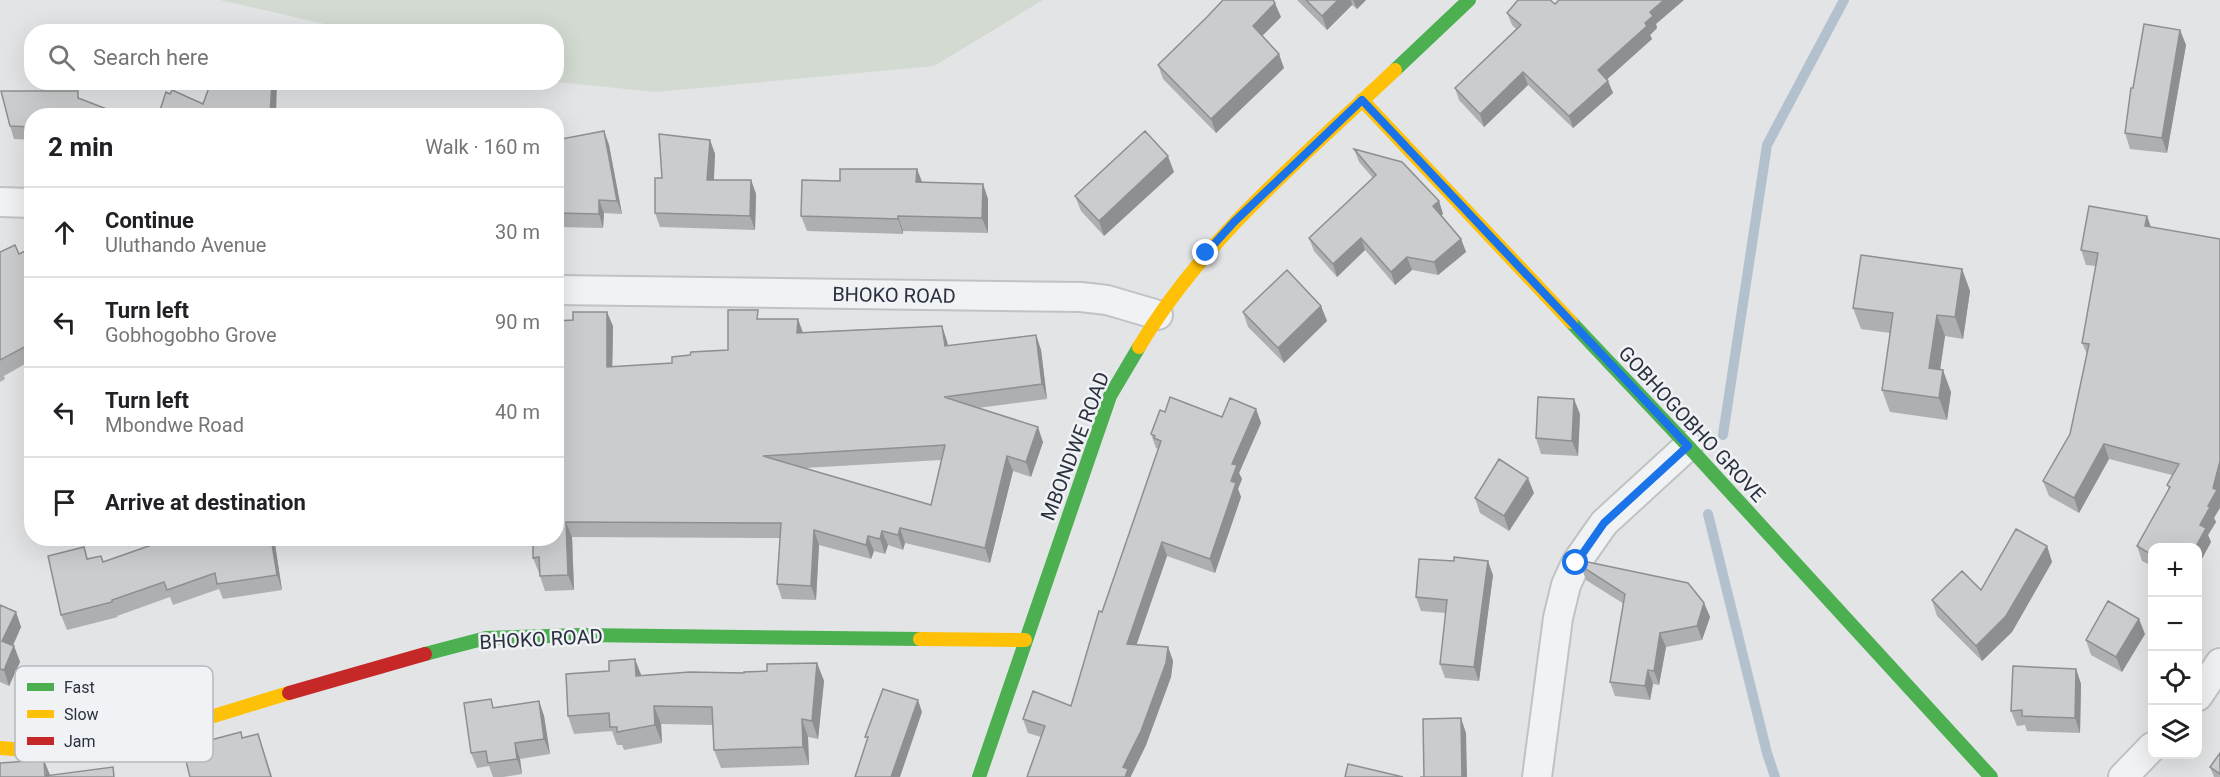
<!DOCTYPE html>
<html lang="en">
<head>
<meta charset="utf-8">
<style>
  :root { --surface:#fff; --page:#f2f2f2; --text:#202124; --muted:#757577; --line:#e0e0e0 }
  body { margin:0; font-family:Roboto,sans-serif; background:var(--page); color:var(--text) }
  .controls { position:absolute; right:18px; bottom:18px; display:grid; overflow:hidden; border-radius:12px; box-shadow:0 6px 24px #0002 }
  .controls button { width:54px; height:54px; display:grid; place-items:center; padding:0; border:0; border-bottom:2px solid var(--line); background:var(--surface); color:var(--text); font:30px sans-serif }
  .stop { position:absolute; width:18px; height:18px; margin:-14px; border:4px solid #1a73e8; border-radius:50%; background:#fff }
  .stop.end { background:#1a73e8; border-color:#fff; box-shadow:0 2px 6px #0008 }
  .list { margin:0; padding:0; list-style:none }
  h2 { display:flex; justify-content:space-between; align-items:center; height:78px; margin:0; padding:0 24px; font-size:26px }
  h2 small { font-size:20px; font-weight:400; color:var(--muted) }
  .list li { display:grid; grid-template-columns:39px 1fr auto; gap:18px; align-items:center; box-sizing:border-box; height:90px; padding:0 24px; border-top:2px solid var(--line) }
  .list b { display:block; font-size:22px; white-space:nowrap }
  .list p { margin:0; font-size:20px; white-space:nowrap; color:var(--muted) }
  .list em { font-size:20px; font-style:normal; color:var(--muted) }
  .icon { flex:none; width:33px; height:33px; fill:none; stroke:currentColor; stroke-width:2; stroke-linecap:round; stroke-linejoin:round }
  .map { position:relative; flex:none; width:2220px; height:777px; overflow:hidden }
  .search { position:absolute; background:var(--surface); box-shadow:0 6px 24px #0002; left:24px; top:24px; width:540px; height:66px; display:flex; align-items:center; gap:15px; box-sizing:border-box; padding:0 21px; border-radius:24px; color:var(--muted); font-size:22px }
  .panel { position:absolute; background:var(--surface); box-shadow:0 6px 24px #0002; left:24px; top:108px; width:540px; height:438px; border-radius:24px }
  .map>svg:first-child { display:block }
  .green { fill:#d3dad2 }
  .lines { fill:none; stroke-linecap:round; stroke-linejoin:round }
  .stream { stroke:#b3c0ce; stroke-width:10 }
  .street-casing { stroke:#c0c2c4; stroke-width:32 }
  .street { stroke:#f1f2f3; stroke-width:28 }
  .fast { stroke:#4caf50; stroke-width:14 }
  .slow { stroke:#ffc107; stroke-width:14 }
  .jam { stroke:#c62828; stroke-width:14 }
  .wall { fill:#aeafb1; fill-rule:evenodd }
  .shaded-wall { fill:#8d8f90 }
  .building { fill:#caccce; stroke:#8d8f90; stroke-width:1.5; fill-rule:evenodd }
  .route { stroke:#1a73e8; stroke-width:8 }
  .labels { text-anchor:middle; stroke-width:5; stroke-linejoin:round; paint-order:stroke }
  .street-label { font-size:20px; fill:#2a313e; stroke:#f0f2f5 }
  .key { fill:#f0f2f5; stroke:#b5b8be; stroke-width:1.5 }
  .key-label { font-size:16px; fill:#2a313e }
</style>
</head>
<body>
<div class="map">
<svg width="2220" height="777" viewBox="0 0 2220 777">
  <rect width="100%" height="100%" fill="#e2e4e6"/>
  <!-- green -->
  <path class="green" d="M 220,0 L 1043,0 L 934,66 L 656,92 L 557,82 L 556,32 L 355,31 Z"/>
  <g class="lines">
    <!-- stream -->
    <path class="stream" d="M 1723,435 L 1767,145 L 1844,0
      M 1708,514 L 1767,753 L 1775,777"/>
    <defs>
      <path id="street" d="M 0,202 L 32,203
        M 556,290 L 1081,297 L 1107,300 L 1158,315
        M 2198,696 L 2220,663
        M 1537,777 L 1558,618 L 1566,585 L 1576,563 L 1604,523 L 1688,446
        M 2123,777 L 2152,747"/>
    </defs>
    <!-- street casing -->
    <use href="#street" class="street-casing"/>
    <!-- street -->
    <use href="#street" class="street"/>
    <!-- fast -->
    <path class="fast" d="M 1395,70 L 1469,0
      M 1571,322 L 1688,446 L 1991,777
      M 425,654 L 486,638 L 581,635 L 920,639
      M 979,777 L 1110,396 L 1139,347"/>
    <!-- slow -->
    <path class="slow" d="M 1362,100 L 1571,322
      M 1139,347 C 1204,238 1303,157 1395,70
      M 920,639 L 1025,640
      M 0,748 C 100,758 194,721 289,693"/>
    <!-- jam -->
    <path class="jam" d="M 289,693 L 425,654"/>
  </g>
  <!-- wall -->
  <path class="wall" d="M 1297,0 L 1366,0 L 1357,9 L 1352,5 L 1327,30 Z
    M 1555,4 L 1656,24 L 1657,28 L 1650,35 L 1652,39 L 1607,79 L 1613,93 L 1573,128 L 1528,85 L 1484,127 L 1459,100 L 1455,88 L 1516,29 L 1512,25 L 1507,13 Z
    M 1281,17 L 1262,36 L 1284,68 L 1216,133 L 1163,79 L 1158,65 Z
    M 2180,30 L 2186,45 L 2167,153 L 2130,149 L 2125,133 L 2133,88 Z
    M 32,116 L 32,140 L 14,139 L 10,126 Z
    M 604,131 L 609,145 L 622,214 L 604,213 L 603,228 L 556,227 L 556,140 Z
    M 710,140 L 715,154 L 714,180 L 751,180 L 756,194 L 755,230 L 660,227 L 655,213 L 662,178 Z
    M 1354,149 L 1439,201 L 1443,214 L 1441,215 L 1461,239 L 1466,252 L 1438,275 L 1412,270 L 1395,285 L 1365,250 L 1337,277 L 1314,251 L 1309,238 L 1373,178 L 1359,162 Z
    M 1174,172 L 1104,236 L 1081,211 L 1075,196 Z
    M 923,183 L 983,184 L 988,199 L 988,233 L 903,231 L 903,234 L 807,231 L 801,216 Z
    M 2147,216 L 2151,227 L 2220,239 L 2220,495 L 2214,518 L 2216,522 L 2208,535 L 2211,542 L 2198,566 L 2198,548 L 2152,548 L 2152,566 L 2142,561 L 2137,546 L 2169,489 L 2167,485 L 2172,475 L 2109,459 L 2079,513 L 2049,496 L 2043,481 L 2070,434 L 2087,354 L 2082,343 L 2096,266 L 2086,265 L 2081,250 Z
    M 32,248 L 32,360 L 4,376 L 5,379 L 0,382 L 0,252 L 19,254 Z
    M 1962,269 L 1970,291 L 1963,339 L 1945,336 L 1940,370 L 1951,392 L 1947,420 L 1890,412 L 1882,390 L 1890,333 L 1861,329 L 1853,308 Z
    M 1321,306 L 1327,321 L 1284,363 L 1248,327 L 1243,312 Z
    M 761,319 L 798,319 L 803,332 L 942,326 L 948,346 L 1036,335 L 1041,350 L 1047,399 L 978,408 L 1043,442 L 1031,477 L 1013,471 L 990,563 L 905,543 L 903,550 L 888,545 L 885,554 L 874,551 L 871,559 L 819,545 L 816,600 L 782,599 L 777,584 L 780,538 L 572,537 L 574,590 L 545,591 L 539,573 L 533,558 L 573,320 L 613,326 L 612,367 L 672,363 L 690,355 L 728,350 ZM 941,460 L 931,505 L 805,468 Z
    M 1256,409 L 1261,423 L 1239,473 L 1242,479 L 1238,489 L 1241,497 L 1215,573 L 1167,556 L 1136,645 L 1168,647 L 1173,661 L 1171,677 L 1146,745 L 1131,776 L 1041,737 L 1028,733 L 1023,719 L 1071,706 L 1102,612 L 1158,449 L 1156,448 L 1151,434 L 1165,412 L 1222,417 Z
    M 1580,414 L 1578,456 L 1541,454 L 1536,438 Z
    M 1534,493 L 1509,531 L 1480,513 L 1475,498 Z
    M 166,538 L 274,538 L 282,590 L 223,599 L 219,589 L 173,605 L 170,597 L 117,616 L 118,617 L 67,630 L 61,615 L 84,547 L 88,559 L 103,562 L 166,540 Z
    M 2047,546 L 2052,562 L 2012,632 L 1982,661 L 1937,616 L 1932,600 L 1981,590 Z
    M 1581,566 L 1704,603 L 1710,617 L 1702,640 L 1666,647 L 1659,685 L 1653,684 L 1650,700 L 1615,696 L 1610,682 L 1624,604 L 1586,580 Z
    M 1493,575 L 1479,681 L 1445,678 L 1440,664 L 1446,613 L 1421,611 L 1416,597 Z
    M 0,605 L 16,612 L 21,627 L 13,646 L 14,646 L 20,662 L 9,686 L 0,682 Z
    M 2145,634 L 2122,672 L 2091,655 L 2086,640 Z
    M 817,663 L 824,681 L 818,739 L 808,737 L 809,765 L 721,768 L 714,750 L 713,725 L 661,724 L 662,743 L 624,750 L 622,745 L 617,745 L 612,731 L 574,734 L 568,716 L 641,675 L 744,673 L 767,671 Z
    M 2076,669 L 2081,684 L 2080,733 L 2027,731 L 2025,725 L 2017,726 L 2011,711 Z
    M 539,701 L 544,716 L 550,754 L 520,759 L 522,774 L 503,777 L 493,777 L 489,766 L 477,768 L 471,753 L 494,707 Z
    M 2220,753 L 2220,777 L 2214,777 L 2210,767 Z"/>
  <!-- shaded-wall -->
  <path class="shaded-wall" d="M 1338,0 L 1351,0 L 1352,5 L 1327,30 L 1322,16 Z
    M 1353,0 L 1366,0 L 1357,9 Z
    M 1664,0 L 1684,0 L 1656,24 L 1657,28 L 1650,35 L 1652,39 L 1603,83 L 1598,70 L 1650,12 Z
    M 1275,3 L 1281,17 L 1258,40 L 1253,26 Z
    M 2180,30 L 2186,45 L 2167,153 L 2162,138 Z
    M 1279,54 L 1284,68 L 1216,133 L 1211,119 Z
    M 1523,72 L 1528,85 L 1484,127 L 1480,114 Z
    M 1608,81 L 1613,93 L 1573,128 L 1569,116 Z
    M 272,82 L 277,82 L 276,116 L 270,116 Z
    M 604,131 L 609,145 L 622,214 L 617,201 Z
    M 710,140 L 715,154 L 713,194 L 707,180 Z
    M 1168,156 L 1174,172 L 1104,236 L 1099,221 Z
    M 917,169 L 923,184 L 916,182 Z
    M 751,180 L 756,194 L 755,230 L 750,216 Z
    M 983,184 L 988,199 L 988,233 L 982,218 Z
    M 599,200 L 604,213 L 603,228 L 599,214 Z
    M 1439,201 L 1443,214 L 1438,218 L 1433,206 Z
    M 898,216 L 903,231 L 903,234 L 898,219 Z
    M 2147,216 L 2152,231 L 2145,226 Z
    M 1361,238 L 1365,250 L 1337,277 L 1333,264 Z
    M 1461,239 L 1466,252 L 1438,275 L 1434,262 Z
    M 1407,257 L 1412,270 L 1395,285 L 1391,272 Z
    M 1962,269 L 1970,291 L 1963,339 L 1955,317 Z
    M 1321,306 L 1327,321 L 1284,363 L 1278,348 Z
    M 607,312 L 613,326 L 612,382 L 607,367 Z
    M 1937,315 L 1945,336 L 1937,390 L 1929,368 Z
    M 798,319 L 803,334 L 797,333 Z
    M 942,326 L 947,341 L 951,361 L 945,346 Z
    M 1036,335 L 1041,350 L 1047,399 L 1042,384 Z
    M 1943,370 L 1951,392 L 1947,420 L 1939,398 Z
    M 1574,399 L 1580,414 L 1578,456 L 1572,441 Z
    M 1256,409 L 1261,423 L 1239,473 L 1242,479 L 1238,489 L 1241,497 L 1215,573 L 1210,559 L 1231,481 L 1232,464 Z
    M 1038,427 L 1043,442 L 1031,477 L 1026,462 Z
    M 2104,444 L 2109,459 L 2079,513 L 2074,498 Z
    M 1007,456 L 1013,471 L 990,563 L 985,548 Z
    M 2220,461 L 2220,508 L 2214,518 L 2216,522 L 2208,535 L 2211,542 L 2198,566 L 2198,548 L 2195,548 L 2200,525 L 2213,488 Z
    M 1528,478 L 1534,493 L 1509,531 L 1504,516 Z
    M 566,522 L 572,537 L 574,590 L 568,575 Z
    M 900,528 L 905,543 L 903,550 L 898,535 Z
    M 814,530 L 819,545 L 816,600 L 811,586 Z
    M 882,531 L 888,545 L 885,554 L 880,539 Z
    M 868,536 L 874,551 L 871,559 L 866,545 Z
    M 271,538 L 274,538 L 282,590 L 277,575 Z
    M 1162,542 L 1167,556 L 1132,658 L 1127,644 Z
    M 2047,546 L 2052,562 L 2012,632 L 1982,661 L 1976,646 Z
    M 1488,561 L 1493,575 L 1479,681 L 1474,667 Z
    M 1704,603 L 1710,617 L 1702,640 L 1697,626 Z
    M 16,612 L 21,627 L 8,656 L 2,641 Z
    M 2139,619 L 2145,634 L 2122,672 L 2116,657 Z
    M 1660,633 L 1666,647 L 1659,685 L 1654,671 Z
    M 14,646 L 20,662 L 9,686 L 4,670 Z
    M 1168,647 L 1173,661 L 1171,677 L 1146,745 L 1131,776 L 1131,777 L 1125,777 L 1123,767 Z
    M 635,659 L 642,677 L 636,676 Z
    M 817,663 L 824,681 L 818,739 L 812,721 Z
    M 2076,669 L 2081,684 L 2080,733 L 2075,718 Z
    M 1648,670 L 1653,684 L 1650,700 L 1645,686 Z
    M 918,700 L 922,712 L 900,777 L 891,777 Z
    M 539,701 L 544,716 L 550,754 L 544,739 Z
    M 654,706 L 661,724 L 662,743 L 655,725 Z
    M 1461,718 L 1466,733 L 1467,777 L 1462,777 Z
    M 802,719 L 808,737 L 809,765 L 803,747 Z
    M 258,734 L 263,749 L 272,777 L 271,777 Z
    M 515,743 L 520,759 L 522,774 L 517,759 Z
    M 44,760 L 50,775 L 46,777 Z"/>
  <!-- building -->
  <path class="building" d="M 1223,0 L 1273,0 L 1275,3 L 1253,26 L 1279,54 L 1211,119 L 1158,65 L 1207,17 Z
    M 1306,0 L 1338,0 L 1322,16 Z
    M 1518,0 L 1550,0 L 1555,4 L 1559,0 L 1664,0 L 1650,12 L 1653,16 L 1645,23 L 1647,26 L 1598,70 L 1608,81 L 1569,116 L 1523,72 L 1480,114 L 1455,88 L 1521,25 L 1507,13 Z
    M 2144,24 L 2180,30 L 2162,138 L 2125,133 L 2131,88 L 2133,88 Z
    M 211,82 L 272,82 L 270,116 L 158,116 L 166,92 L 170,94 L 172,90 L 203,104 Z
    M 1,91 L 78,91 L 78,98 L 125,116 L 32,116 L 32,127 L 10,126 Z
    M 604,131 L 617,201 L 599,200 L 599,214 L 556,213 L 556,140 Z
    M 1145,131 L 1168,156 L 1099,221 L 1075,196 Z
    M 659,134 L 710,140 L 707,180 L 751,180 L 750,216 L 655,213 L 655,178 L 662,178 Z
    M 1354,149 L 1402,162 L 1439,201 L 1433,206 L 1461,239 L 1434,262 L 1407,257 L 1391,272 L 1361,238 L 1333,264 L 1309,238 L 1376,175 Z
    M 840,169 L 917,169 L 916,182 L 983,184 L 982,218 L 898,216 L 898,219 L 801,216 L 802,180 L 840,181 Z
    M 2089,206 L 2147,216 L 2145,226 L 2220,239 L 2220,461 L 2213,488 L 2217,490 L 2208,506 L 2210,507 L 2200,525 L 2206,528 L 2195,548 L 2152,548 L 2152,555 L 2137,546 L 2170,487 L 2167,485 L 2179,464 L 2104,444 L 2074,498 L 2043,481 L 2070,434 L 2089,344 L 2082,343 L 2098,253 L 2081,250 Z
    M 15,245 L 19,254 L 32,248 L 32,343 L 0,360 L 0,252 Z
    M 1861,255 L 1962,269 L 1955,317 L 1937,315 L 1929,368 L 1943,370 L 1939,398 L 1882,390 L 1893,313 L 1853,308 Z
    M 1287,270 L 1321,306 L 1278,348 L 1243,312 Z
    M 728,310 L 758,310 L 757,319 L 798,319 L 797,333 L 942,326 L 945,346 L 1036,335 L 1042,384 L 944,397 L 1038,427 L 1026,462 L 1007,456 L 985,548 L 900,528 L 898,535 L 882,531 L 880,539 L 868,536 L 866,545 L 814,530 L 811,586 L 777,584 L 781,523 L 566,522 L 568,575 L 540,576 L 539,557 L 533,558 L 533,538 L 556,538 L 556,321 L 573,320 L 573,312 L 607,312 L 607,367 L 672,363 L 672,357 L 690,355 L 691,352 L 728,350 ZM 945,445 L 931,505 L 763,456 Z
    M 1170,397 L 1222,417 L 1230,398 L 1256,409 L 1232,464 L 1237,465 L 1231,481 L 1236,483 L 1210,559 L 1162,542 L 1127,644 L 1168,647 L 1166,663 L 1141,731 L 1123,767 L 1128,769 L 1125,777 L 1027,777 L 1045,726 L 1023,719 L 1033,691 L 1071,706 L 1099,611 L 1102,612 L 1161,441 L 1154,438 L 1155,436 L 1151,434 L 1160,410 L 1165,412 Z
    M 1538,397 L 1574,399 L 1572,441 L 1536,438 Z
    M 1499,459 L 1528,478 L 1504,516 L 1475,498 Z
    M 2016,529 L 2047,546 L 2006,616 L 1976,646 L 1932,600 L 1962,571 L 1981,590 Z
    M 166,538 L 271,538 L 277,575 L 217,584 L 215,573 L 167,590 L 164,582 L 112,600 L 112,602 L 61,615 L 48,556 L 84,547 L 87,559 L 101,556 L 103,562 L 166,540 Z
    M 1454,557 L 1488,561 L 1474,667 L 1440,664 L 1447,600 L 1416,597 L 1419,559 L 1454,561 Z
    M 1583,561 L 1688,583 L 1704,603 L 1697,626 L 1660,633 L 1654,671 L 1648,670 L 1645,686 L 1610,682 L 1625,594 L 1581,566 Z
    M 2108,601 L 2139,619 L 2116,657 L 2086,640 Z
    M 0,605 L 16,612 L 2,641 L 14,646 L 4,670 L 0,669 Z
    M 635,659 L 636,676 L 690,672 L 744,673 L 744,672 L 767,671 L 767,664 L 817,663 L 812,721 L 802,719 L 803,747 L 714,750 L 712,707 L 654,706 L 655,725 L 617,732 L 617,727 L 610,727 L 609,713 L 568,716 L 566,674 L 609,671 L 609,661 Z
    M 2013,666 L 2076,669 L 2075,718 L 2022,716 L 2022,710 L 2011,711 Z
    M 883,689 L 918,700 L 891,777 L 855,777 L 868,737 L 865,737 Z
    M 491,699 L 493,708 L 539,701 L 544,739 L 515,743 L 517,759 L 488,763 L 486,751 L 471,753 L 464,703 Z
    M 1461,718 L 1462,777 L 1420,777 L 1424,777 L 1423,719 Z
    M 241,732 L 242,738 L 258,734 L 271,777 L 190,777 L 184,753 L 201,749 L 199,743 Z
    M 2220,753 L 2220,774 L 2210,767 Z
    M 44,760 L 45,776 L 113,767 L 114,777 L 0,777 L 0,763 Z
    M 1348,764 L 1403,777 L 1345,777 Z"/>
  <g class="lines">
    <!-- route -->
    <path class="route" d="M 1206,253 L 1234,222 L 1362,100 L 1688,446 L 1604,523 L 1576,563"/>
  </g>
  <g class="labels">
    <!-- street labels -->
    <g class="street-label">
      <text transform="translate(894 295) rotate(1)" y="7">BHOKO ROAD</text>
      <text transform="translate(1692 424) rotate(47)" y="7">GOBHOGOBHO GROVE</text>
      <text transform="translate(1075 446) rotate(-69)" y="7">MBONDWE ROAD</text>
      <text transform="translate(541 639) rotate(-3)" y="7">BHOKO ROAD</text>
    </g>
  </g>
  <!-- legend -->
  <rect x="15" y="666" width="198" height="96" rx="9" class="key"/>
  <rect x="27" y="683" width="27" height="8" fill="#4caf50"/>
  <rect x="27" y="710" width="27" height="8" fill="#ffc107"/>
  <rect x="27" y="737" width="27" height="8" fill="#c62828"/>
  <g class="key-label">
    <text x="64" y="693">Fast</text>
    <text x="64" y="720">Slow</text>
    <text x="64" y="747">Jam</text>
  </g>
</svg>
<div class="controls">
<button>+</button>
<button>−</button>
<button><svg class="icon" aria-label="locate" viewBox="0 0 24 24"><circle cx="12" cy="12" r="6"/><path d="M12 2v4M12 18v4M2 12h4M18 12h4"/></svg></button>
<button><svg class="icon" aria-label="layers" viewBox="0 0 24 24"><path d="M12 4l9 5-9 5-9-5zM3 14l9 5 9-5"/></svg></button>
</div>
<div class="stop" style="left:1576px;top:563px"></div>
<div class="stop end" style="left:1206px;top:253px"></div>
<div class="search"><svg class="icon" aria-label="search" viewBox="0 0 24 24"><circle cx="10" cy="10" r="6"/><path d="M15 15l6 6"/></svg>Search here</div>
<section class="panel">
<h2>2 min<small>Walk · 160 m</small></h2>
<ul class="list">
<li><svg class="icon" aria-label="ahead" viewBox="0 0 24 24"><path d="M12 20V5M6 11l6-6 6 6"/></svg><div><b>Continue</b><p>Uluthando Avenue</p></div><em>30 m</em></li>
<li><svg class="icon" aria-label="left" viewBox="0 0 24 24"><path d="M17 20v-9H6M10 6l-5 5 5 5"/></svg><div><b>Turn left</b><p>Gobhogobho Grove</p></div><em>90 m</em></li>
<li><svg class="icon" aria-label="left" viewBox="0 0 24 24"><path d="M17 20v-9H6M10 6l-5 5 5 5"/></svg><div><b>Turn left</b><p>Mbondwe Road</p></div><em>40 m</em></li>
<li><svg class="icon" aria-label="arrive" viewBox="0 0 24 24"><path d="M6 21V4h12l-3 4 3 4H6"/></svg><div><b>Arrive at destination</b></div></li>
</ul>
</section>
</div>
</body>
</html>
